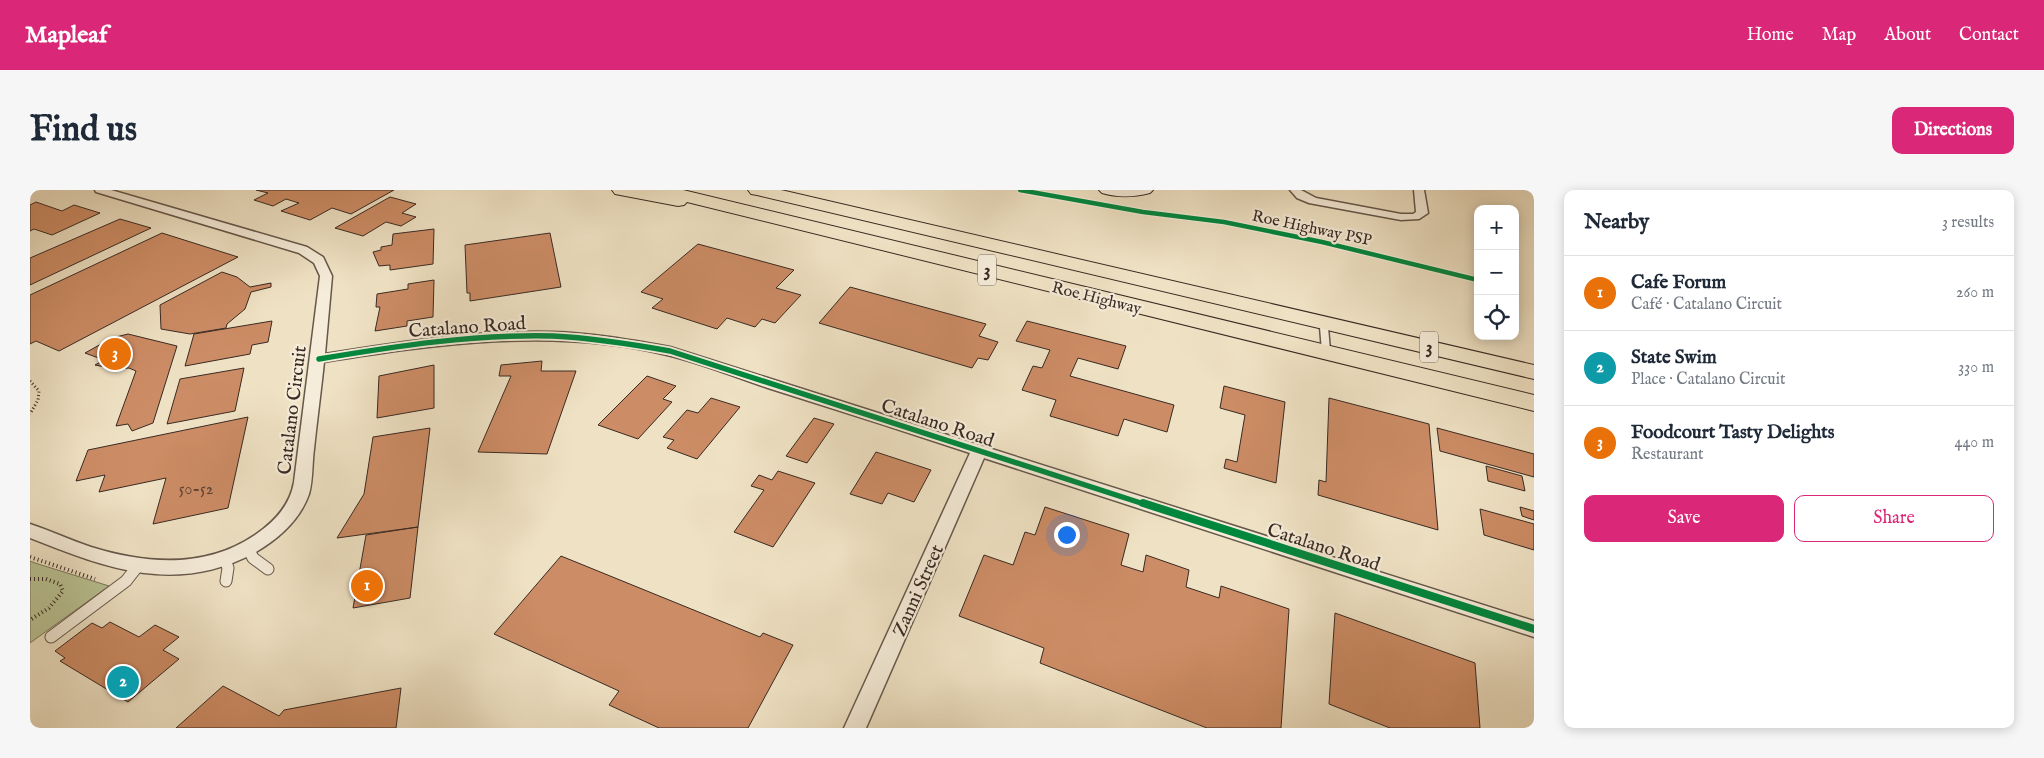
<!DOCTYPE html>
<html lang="en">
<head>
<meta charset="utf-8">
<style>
  :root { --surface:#fff; --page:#f6f6f7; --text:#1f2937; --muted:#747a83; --line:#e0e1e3; --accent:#db2777 }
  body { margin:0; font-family:"IM FELL English",serif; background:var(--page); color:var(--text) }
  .controls { position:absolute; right:15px; top:15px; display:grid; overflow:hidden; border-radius:10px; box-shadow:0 2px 12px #0003 }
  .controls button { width:45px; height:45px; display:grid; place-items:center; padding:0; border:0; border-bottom:1px solid var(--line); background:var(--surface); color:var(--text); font:25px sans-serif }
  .you { position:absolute; left:1036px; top:344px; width:18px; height:18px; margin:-12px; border:4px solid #fff; border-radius:50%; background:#1a73e8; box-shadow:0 0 0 8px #1a73e833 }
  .badge { display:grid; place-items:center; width:32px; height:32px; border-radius:50%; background:var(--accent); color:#fff; font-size:16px; font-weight:700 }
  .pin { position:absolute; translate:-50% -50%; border:2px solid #fff; box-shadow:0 1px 5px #0006 }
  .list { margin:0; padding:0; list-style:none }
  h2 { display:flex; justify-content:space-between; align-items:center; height:65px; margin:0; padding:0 20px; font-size:21px }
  h2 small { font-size:16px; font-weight:400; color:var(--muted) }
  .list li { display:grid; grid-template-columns:32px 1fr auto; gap:15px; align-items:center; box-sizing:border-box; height:75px; padding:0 20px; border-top:1px solid var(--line) }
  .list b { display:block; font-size:19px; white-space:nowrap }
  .list p { margin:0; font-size:16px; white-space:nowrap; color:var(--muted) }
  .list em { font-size:16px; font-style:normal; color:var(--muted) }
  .actions { display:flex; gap:10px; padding:15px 20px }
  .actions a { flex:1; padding:11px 0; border:1px solid var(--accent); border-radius:10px; text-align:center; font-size:18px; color:var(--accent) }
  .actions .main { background:var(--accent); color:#fff }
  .icon { flex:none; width:28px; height:28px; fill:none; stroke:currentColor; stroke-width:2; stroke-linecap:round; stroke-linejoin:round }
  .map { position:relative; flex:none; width:1504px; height:538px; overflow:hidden; border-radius:10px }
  header { display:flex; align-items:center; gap:30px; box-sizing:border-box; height:70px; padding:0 25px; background:var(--accent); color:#fff }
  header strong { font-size:24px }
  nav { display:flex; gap:28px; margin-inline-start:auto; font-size:18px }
  .intro { display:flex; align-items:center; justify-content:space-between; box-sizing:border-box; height:120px; padding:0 30px }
  h1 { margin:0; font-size:35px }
  .button { padding:12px 22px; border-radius:10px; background:var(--accent); color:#fff; font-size:18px; font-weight:700 }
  main { display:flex; gap:30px; padding:0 30px }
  aside { flex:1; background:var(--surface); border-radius:10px; box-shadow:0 2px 12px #0003 }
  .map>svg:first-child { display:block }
  .green { fill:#bac394; stroke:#7a765c }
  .building { fill:#cc8c65; stroke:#392a23 }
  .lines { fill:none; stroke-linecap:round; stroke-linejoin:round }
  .lane-far2-casing { stroke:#66584b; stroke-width:8 }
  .lane-far1-casing { stroke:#66584b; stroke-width:11 }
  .lane-casing { stroke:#66584b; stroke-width:13 }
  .street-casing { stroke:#66584b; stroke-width:3 }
  .secondary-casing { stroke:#392a23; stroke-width:2 }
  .highway-casing { stroke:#392a23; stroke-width:2 }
  .path-far1 { stroke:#392a23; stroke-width:3; stroke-dasharray:1 2.5; stroke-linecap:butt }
  .path { stroke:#392a23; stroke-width:4; stroke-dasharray:1 3; stroke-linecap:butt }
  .lane-far2 { stroke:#f5ecd9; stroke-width:6 }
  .lane-far1 { stroke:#f5ecd9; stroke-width:8 }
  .lane { stroke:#f5ecd9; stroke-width:11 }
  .street { fill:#f5ecd9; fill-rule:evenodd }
  .secondary { fill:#f5ecd9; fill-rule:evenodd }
  .highway { fill:#efe2c4; fill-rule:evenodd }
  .cycleway-far2-casing { stroke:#f5ecd9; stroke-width:7 }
  .cycleway-far1-casing { stroke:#f5ecd9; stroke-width:9 }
  .cycleway-casing { stroke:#f5ecd9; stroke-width:11 }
  .cycleway-far2 { stroke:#00873e; stroke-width:4.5 }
  .cycleway-far1 { stroke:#00873e; stroke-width:5.5 }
  .cycleway { stroke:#00873e; stroke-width:8 }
  .labels { text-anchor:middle; stroke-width:4.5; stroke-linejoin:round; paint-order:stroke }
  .far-street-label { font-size:16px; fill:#392a23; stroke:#f5ecd9 }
  .number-label { font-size:16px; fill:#5e4234 }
  .shield { fill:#f5ecd9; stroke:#71645a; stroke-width:1 }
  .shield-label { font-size:18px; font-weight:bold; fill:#392a23 }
  .street-label { font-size:19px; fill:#392a23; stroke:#f5ecd9 }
</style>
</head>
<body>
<header>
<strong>Mapleaf</strong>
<nav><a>Home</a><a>Map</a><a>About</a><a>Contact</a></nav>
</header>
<div class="intro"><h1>Find us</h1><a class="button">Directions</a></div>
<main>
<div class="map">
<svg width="1504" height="538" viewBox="0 0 1504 538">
  <rect width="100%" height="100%" fill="#efe2c4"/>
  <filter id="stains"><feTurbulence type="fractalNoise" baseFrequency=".004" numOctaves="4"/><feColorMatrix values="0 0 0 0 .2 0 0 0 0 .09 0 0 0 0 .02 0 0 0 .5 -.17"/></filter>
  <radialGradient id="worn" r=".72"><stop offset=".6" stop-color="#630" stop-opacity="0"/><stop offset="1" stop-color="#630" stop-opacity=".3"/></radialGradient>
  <!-- green -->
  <path class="green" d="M 0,371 L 5,373 L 79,396 L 0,453 Z"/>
  <!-- building -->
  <path class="building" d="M 226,0 L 364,0 L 321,24 L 302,18 L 280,30 L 251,21 L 269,13 L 256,9 L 243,16 L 224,10 L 238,3 Z
    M 360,7 L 386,14 L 372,23 L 386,27 L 371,36 L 356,32 L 333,46 L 305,38 Z
    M 6,12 L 32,21 L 44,15 L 70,23 L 22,45 L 4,39 L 0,41 L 0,15 Z
    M 90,29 L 121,38 L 0,95 L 0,68 Z
    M 404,39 L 403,74 L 360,80 L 360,75 L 349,76 L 343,62 L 351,60 L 351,57 L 362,55 L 363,44 Z
    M 132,43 L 208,67 L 29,161 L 6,151 L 0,154 L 0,105 Z
    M 520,43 L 531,97 L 440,111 L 440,103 L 437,103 L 435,55 Z
    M 668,54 L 764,80 L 746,98 L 771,105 L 745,133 L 732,129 L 725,137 L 697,128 L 687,139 L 622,118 L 633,109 L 611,102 Z
    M 192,82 L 207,87 L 220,97 L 241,93 L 241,97 L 221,102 L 215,119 L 197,134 L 196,138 L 160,144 L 131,139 L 130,115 Z
    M 404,90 L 403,127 L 377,131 L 377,136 L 345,141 L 350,117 L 346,117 L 347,104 L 378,99 L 378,94 Z
    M 820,97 L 956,134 L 949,146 L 968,152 L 958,170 L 948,168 L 942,178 L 789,133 Z
    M 242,131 L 238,152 L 222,155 L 220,164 L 155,176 L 164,144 Z
    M 997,131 L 1096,156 L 1088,179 L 1048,168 L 1040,186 L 1144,215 L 1137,242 L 1094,229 L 1088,246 L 1020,226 L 1026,210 L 992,200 L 1003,176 L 1012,178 L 1020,160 L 986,151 Z
    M 98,144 L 147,156 L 123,233 L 102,241 L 98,234 L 86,236 L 106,181 L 99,178 L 86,179 L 65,175 L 74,170 L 55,163 L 82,148 Z
    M 512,171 L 511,181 L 546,181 L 517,264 L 448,262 L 481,186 L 469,186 L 471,175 Z
    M 404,175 L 404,218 L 347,228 L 349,186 Z
    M 214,178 L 205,221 L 137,234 L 150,189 Z
    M 617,186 L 646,196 L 633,209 L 642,212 L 608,249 L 568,235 Z
    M 1194,196 L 1255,212 L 1246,293 L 1194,278 L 1196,269 L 1207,272 L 1215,225 L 1190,218 Z
    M 681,208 L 710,217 L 667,269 L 637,258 L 644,250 L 633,247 L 657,220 L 668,223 Z
    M 1299,208 L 1399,234 L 1408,340 L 1288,305 L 1289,290 L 1296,292 Z
    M 218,227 L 198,318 L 123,334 L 136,288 L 69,302 L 75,285 L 46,291 L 58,260 Z
    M 784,228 L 804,234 L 777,273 L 756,266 Z
    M 400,238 L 388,337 L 307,348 L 334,304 L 343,247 Z
    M 1407,238 L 1504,264 L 1504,287 L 1410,261 Z
    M 846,262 L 901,280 L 884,312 L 858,303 L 852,314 L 820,304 Z
    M 1456,276 L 1492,286 L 1495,301 L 1458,291 Z
    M 748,281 L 785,293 L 743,357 L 704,342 L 734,300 L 721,296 L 729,285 L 742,290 Z
    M 1015,317 L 1099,344 L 1091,375 L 1113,382 L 1116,365 L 1159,380 L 1156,397 L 1189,408 L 1191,396 L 1259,419 L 1251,538 L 1177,538 L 1010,473 L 1014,458 L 929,426 L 954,365 L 983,375 L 995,342 L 1005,345 Z
    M 1490,317 L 1504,321 L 1504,330 L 1492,326 Z
    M 1450,319 L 1504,334 L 1504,360 L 1454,345 Z
    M 388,337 L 380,408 L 323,418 L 336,345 Z
    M 531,366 L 730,447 L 733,443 L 763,455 L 718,538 L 629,538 L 579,515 L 589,501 L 464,444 Z
    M 1305,423 L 1445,473 L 1450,538 L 1360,538 L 1299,514 Z
    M 80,432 L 109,447 L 125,435 L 149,447 L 133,460 L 149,469 L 98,512 L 30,471 L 35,468 L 25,461 L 62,433 L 72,438 Z
    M 193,496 L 249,526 L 254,520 L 371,498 L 366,538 L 146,538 Z"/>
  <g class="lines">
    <defs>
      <path id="lane-far2" d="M 1294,133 L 1294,139"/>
      <path id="lane-far1" d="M 1294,137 L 1296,161"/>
      <path id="lane" d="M 218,358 L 223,368 L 238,379
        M 195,369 L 198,378 L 196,391
        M 21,447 L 96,391 L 107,377"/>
      <path id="street" d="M 65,0 L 81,0 L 277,57 L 293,67 L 302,86 L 295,164 C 370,152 446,140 523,142 C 562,143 601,150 640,157 L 1504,431 L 1504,447 L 954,268 L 836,538 L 814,538 L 940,263 C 873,241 805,219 738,198 C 705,187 671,173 637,165 C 524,137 407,154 294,172 C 291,201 287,230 284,259 C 282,274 283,290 279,304 C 270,330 248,349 226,362 C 147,405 78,379 0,348 L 0,334 C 21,341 40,350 61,357 C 116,374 175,379 225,345 C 244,332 260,316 264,292 L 290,86 L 284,73 L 269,63 L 66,2 Z
        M 1260,0 L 1271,0 L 1286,8 L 1371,24 L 1383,24 L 1386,22 L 1384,0 L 1394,0 L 1398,23 L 1389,29 L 1371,30 L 1279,13 L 1267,8 Z"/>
      <path id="secondary" d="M 1069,0 L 1123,0 L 1120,3 C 1104,7 1089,8 1072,3 Z"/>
      <path id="highway" d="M 582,0 L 653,0 L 1504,205 L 1504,221 L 657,12 L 654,15 L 648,16 L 585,4 Z
        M 718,0 L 751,0 L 1504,175 L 1504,189 L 727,5 L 721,4 Z"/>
    </defs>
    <!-- lane-far2 casing -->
    <use href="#lane-far2" class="lane-far2-casing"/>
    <!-- lane-far1 casing -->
    <use href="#lane-far1" class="lane-far1-casing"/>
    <!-- lane casing -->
    <use href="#lane" class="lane-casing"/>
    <!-- street casing -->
    <use href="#street" class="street-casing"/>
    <!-- secondary casing -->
    <use href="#secondary" class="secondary-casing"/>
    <!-- highway casing -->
    <use href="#highway" class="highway-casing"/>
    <!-- path-far1 -->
    <path class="path-far1" d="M 0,191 L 9,201 L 8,210 L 0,224"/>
    <!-- path -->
    <path class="path" d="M 0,367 L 65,389
      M 0,389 L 16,389 L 30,394 L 33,401 L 19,418 L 0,430"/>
    <!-- lane-far2 -->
    <use href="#lane-far2" class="lane-far2"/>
    <!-- lane-far1 -->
    <use href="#lane-far1" class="lane-far1"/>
    <!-- lane -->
    <use href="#lane" class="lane"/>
    <!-- street -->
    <use href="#street" class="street"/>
    <!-- secondary -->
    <use href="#secondary" class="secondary"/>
    <!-- highway -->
    <use href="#highway" class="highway"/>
    <defs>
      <path id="cycleway-far2" d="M 990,0 L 1113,22 L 1194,32 L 1292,52 L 1448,90"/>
      <path id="cycleway-far1" d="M 289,169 C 366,156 445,144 523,146 C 562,148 601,154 640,161 L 1117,315"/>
      <path id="cycleway" d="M 1113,313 L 1504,439"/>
    </defs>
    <!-- cycleway-far2 casing -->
    <use href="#cycleway-far2" class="cycleway-far2-casing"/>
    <!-- cycleway-far1 casing -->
    <use href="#cycleway-far1" class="cycleway-far1-casing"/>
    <!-- cycleway casing -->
    <use href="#cycleway" class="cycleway-casing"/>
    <!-- cycleway-far2 -->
    <use href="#cycleway-far2" class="cycleway-far2"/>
    <!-- cycleway-far1 -->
    <use href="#cycleway-far1" class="cycleway-far1"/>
    <!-- cycleway -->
    <use href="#cycleway" class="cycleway"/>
  </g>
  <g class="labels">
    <!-- far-street labels -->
    <g class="far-street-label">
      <text transform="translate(1282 37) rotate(12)" y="6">Roe Highway PSP</text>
      <text transform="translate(1067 107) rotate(14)" y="6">Roe Highway</text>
    </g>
    <!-- number labels -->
    <g class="number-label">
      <text x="166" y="304">50-52</text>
    </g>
    <!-- shield labels -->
    <g class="shield">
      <rect x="948" y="64.5" width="18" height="31" rx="4"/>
      <rect x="1390" y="141.5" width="18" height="31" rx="4"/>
    </g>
    <g class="shield-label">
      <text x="957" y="86">3</text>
      <text x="1399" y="163">3</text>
    </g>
    <!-- street labels -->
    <g class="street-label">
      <text transform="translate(437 136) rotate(-4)" y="7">Catalano Road</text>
      <text transform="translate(261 220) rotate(-83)" y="7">Catalano Circuit</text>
      <text transform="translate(908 232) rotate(18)" y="7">Catalano Road</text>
      <text transform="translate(1294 356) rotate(18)" y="7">Catalano Road</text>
      <text transform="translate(887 400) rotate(-66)" y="7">Zanni Street</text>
    </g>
  </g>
  <rect width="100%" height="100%" filter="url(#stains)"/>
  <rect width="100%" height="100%" fill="url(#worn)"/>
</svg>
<div class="controls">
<button>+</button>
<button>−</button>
<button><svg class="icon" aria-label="locate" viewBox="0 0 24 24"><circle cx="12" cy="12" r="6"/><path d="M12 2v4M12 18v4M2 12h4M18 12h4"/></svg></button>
</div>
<div class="you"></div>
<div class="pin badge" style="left:337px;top:396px;background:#e8710a">1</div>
<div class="pin badge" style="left:93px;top:492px;background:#0f9aa8">2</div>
<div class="pin badge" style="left:85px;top:164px;background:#e8710a">3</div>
</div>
<aside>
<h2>Nearby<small>3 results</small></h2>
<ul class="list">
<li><span class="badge" style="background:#e8710a">1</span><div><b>Cafe Forum</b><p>Café · Catalano Circuit</p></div><em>260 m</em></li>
<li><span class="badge" style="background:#0f9aa8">2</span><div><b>State Swim</b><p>Place · Catalano Circuit</p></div><em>330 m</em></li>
<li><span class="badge" style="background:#e8710a">3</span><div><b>Foodcourt Tasty Delights</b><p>Restaurant</p></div><em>440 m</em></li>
</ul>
<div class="actions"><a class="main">Save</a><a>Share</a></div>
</aside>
</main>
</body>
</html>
